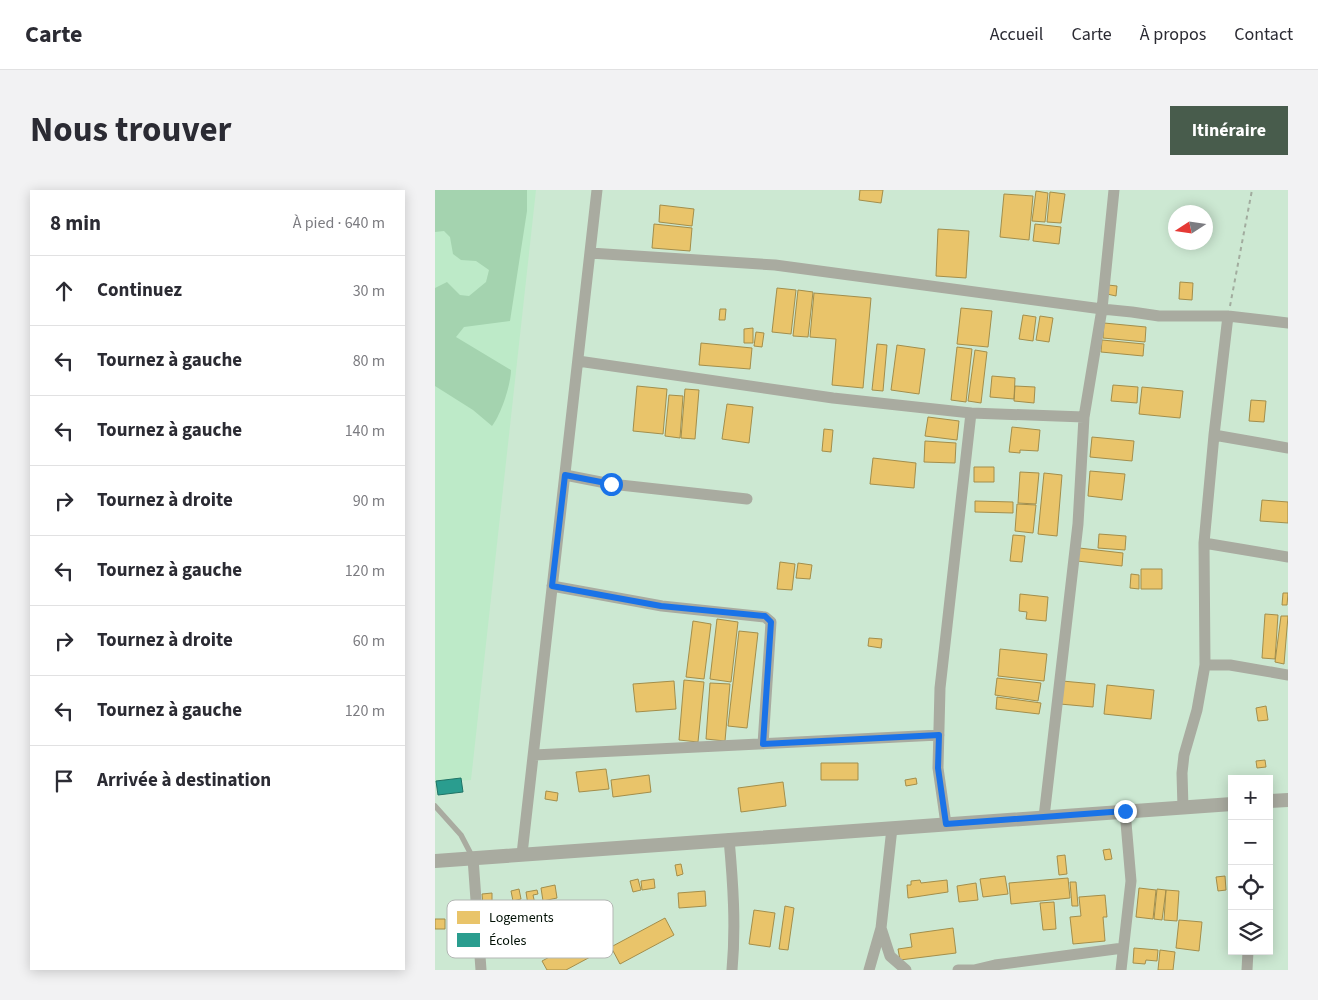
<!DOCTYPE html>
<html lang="fr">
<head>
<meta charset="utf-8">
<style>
  :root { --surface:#fff; --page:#f2f2f3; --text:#2b2b33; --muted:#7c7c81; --line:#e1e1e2; --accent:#485c4c }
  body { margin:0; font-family:"Source Sans 3",sans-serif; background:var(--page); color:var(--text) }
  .controls { position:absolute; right:15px; bottom:15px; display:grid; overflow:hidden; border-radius:0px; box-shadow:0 2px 12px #0003 }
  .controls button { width:45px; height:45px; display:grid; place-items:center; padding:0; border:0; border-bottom:1px solid var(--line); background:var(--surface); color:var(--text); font:25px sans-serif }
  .compass { position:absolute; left:733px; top:15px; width:45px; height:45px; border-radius:50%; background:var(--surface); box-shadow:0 2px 12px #0003; rotate:258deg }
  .stop { position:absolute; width:15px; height:15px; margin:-11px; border:4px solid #1a73e8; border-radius:50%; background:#fff }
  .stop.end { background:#1a73e8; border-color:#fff; box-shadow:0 1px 5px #0008 }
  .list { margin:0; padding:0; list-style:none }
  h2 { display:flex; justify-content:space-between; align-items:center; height:65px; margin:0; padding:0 20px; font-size:21px }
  h2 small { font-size:16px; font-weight:400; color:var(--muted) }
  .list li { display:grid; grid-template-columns:32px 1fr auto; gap:15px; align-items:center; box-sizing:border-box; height:70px; padding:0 20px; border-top:1px solid var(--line) }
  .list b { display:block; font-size:19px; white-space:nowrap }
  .list em { font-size:16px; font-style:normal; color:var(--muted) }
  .icon { flex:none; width:28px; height:28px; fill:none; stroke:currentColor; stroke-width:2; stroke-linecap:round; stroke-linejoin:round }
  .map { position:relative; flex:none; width:853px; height:780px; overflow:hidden; border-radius:0px }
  header { display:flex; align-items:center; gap:30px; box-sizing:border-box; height:70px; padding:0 25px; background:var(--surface); border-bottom:1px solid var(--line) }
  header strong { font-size:24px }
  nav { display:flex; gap:28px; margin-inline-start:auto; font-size:18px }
  .intro { display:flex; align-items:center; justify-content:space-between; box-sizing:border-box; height:120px; padding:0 30px }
  h1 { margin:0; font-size:35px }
  .button { padding:12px 22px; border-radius:0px; background:var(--accent); color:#fff; font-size:18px; font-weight:700 }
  main { display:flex; gap:30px; padding:0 30px }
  aside { flex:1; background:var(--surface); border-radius:0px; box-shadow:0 2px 12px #0003 }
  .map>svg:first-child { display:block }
  .built { fill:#bdeac8 }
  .forest { fill:#a4d3af }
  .homes { fill:#e9c46a; stroke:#a38e4b }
  .schools { fill:#2a9d8f; stroke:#1e7365 }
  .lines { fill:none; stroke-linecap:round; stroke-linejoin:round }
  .path { stroke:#a2ac9f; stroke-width:2; stroke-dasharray:4 4; stroke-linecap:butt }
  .service { stroke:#a9aba0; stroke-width:5.5 }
  .minor { stroke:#a9aba0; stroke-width:11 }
  .tertiary { stroke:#a9aba0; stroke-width:14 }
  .route { stroke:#1a73e8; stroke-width:6 }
  .key { fill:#fff; stroke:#b3b7b4; stroke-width:1 }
  .key-label { font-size:14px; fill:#011004 }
</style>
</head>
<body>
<header>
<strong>Carte</strong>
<nav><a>Accueil</a><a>Carte</a><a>À propos</a><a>Contact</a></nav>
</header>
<div class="intro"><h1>Nous trouver</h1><a class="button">Itinéraire</a></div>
<main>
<aside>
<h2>8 min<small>À pied · 640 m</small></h2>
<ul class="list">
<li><svg class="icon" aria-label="ahead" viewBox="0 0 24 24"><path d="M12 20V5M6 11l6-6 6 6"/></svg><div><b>Continuez</b></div><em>30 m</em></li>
<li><svg class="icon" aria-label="left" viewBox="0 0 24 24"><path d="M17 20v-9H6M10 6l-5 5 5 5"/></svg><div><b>Tournez à gauche</b></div><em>80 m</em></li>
<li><svg class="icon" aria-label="left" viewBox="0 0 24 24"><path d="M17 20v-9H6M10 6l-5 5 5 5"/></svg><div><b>Tournez à gauche</b></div><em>140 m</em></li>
<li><svg class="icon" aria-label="right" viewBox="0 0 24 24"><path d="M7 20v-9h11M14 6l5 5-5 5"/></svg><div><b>Tournez à droite</b></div><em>90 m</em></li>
<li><svg class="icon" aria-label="left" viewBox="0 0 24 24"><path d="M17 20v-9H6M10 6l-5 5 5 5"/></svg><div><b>Tournez à gauche</b></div><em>120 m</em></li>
<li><svg class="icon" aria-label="right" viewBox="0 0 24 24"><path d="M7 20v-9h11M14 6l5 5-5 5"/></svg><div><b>Tournez à droite</b></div><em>60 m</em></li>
<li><svg class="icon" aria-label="left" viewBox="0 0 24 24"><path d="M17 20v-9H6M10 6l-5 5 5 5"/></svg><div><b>Tournez à gauche</b></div><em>120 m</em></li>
<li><svg class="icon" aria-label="arrive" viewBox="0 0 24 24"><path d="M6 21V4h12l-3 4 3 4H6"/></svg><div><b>Arrivée à destination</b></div></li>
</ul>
</aside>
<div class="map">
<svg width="853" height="780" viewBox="0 0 853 780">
  <rect width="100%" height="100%" fill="#cce8d2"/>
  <!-- built -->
  <path class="built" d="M 0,0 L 101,0 L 36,590 L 0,592 Z"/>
  <!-- forest -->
  <path class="forest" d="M 0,0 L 92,0 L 92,21 L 75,131 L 29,137 L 21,147 L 76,180 C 76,194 66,225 57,236 L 38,220 L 0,196 L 0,98 L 12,92 L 25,105 L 34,106 L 51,92 L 54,80 L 41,71 L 26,70 L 18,64 L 15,47 L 9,41 L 0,42 Z"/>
  <!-- homes -->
  <path class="homes" d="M 425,0 L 448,0 L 446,13 L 424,10 Z
    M 601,1 L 613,3 L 610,32 L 597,31 Z
    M 615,2 L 630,4 L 626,33 L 612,32 Z
    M 569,4 L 598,6 L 594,50 L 565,47 Z
    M 225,15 L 259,19 L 257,36 L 224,32 Z
    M 219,34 L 257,38 L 255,61 L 217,58 Z
    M 600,34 L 626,37 L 624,54 L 598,51 Z
    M 503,39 L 534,41 L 531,88 L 501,86 Z
    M 745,92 L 758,93 L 757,110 L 744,109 Z
    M 673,95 L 682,96 L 681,106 L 672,104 Z
    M 342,98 L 361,100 L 356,144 L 337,142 Z
    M 363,100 L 378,102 L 373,147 L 358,146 Z
    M 379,103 L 436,108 L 428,198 L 397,195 L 401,149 L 375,147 Z
    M 526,118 L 557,121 L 553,157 L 522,154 Z
    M 285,119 L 291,119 L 290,130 L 284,130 Z
    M 588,125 L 601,127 L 598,151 L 584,149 Z
    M 605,126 L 618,128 L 614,152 L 601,150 Z
    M 669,133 L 711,137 L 710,152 L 668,148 Z
    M 318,138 L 318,153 L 309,153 L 309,139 Z
    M 321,142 L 329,143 L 327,157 L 319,156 Z
    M 667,150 L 709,154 L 708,166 L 666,162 Z
    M 266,153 L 317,158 L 315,179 L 264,175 Z
    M 442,154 L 452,155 L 448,201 L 437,200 Z
    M 462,155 L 490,159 L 484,204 L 456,200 Z
    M 522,157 L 537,159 L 531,212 L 516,210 Z
    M 540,160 L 552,162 L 546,213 L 533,211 Z
    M 557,186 L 580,188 L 579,209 L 555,207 Z
    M 678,195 L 703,197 L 702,213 L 676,211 Z
    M 202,196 L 232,199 L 228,244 L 198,241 Z
    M 580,196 L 600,197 L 599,213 L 579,211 Z
    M 707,197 L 748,201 L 745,228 L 704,224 Z
    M 250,199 L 264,200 L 260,249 L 246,248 Z
    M 234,205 L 248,206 L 245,248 L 230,246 Z
    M 816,210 L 831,211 L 829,232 L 814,231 Z
    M 292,214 L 318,217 L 314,253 L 287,249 Z
    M 493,227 L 524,231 L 522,250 L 490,246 Z
    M 577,237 L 605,240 L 603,261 L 585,260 L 585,263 L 574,262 Z
    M 389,239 L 398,240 L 396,262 L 387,261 Z
    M 657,247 L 699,251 L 697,271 L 655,267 Z
    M 490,251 L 521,253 L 520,273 L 489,272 Z
    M 438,268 L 481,273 L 479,298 L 435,294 Z
    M 539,277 L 559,277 L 559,292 L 539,292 Z
    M 655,281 L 690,284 L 687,310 L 653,306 Z
    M 585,282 L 604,283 L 601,314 L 583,313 Z
    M 609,283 L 627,285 L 622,346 L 603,344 Z
    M 827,310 L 853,312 L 853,333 L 825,331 Z
    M 540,311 L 578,312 L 578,323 L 540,322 Z
    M 582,314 L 601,315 L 598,343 L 580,341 Z
    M 664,344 L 691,346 L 690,360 L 663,358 Z
    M 578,345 L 590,346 L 587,372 L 575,371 Z
    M 644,358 L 688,363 L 687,376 L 642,371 Z
    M 345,372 L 360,374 L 357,400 L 342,399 Z
    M 363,373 L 377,375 L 375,389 L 361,388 Z
    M 706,379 L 727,379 L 727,399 L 706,399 Z
    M 696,384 L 704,385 L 704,399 L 695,398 Z
    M 848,403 L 853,403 L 852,415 L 847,415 Z
    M 585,404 L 613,407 L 611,431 L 591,429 L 592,422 L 584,421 Z
    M 830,424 L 843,425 L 840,469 L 827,468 Z
    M 846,426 L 853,426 L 849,474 L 840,472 Z
    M 282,429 L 303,432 L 296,492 L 275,489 Z
    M 258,431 L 276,434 L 269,489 L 251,487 Z
    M 304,441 L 323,443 L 312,538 L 293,536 Z
    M 434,448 L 447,449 L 446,458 L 433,456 Z
    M 565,459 L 612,464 L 609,491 L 563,486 Z
    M 562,488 L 606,493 L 603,511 L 560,505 Z
    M 249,490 L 269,492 L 263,552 L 244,550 Z
    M 239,491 L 241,519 L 201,522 L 198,494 Z
    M 627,491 L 660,494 L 658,517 L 625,514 Z
    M 275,493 L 295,494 L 290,551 L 271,549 Z
    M 672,495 L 719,500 L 716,529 L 669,524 Z
    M 562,507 L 606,513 L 604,524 L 561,519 Z
    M 831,516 L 833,530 L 823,531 L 821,518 Z
    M 830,570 L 831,577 L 822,578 L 821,571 Z
    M 386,573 L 423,573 L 423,590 L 386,590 Z
    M 171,579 L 174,599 L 144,602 L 141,582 Z
    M 214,585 L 216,602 L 178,607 L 176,590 Z
    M 481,588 L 482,594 L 471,596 L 470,590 Z
    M 348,592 L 351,616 L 306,622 L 303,598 Z
    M 111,601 L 123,603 L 122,611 L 110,609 Z
    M 675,659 L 677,669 L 670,670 L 668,660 Z
    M 630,665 L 632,684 L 624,685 L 622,666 Z
    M 246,674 L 248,684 L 242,686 L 240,675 Z
    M 570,686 L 573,704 L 548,707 L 545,689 Z
    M 790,686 L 791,700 L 783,701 L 781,687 Z
    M 633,688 L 635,708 L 576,714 L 574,693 Z
    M 203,689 L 206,700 L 198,702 L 195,691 Z
    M 219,689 L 220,698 L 207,700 L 206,691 Z
    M 485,690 L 486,693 L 512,690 L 513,702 L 473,708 L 472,695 L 476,695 L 476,691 Z
    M 635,692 L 641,692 L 643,716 L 637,716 Z
    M 541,693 L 543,710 L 524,712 L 522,696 Z
    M 120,695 L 122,708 L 108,711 L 106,698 Z
    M 704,698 L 721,700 L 718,729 L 701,727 Z
    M 84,699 L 86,709 L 78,711 L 76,701 Z
    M 722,699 L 731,700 L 727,730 L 719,729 Z
    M 102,700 L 103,704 L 98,705 L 100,714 L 93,715 L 91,702 Z
    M 731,700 L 744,701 L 742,731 L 729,730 Z
    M 270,701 L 271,716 L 244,718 L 243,703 Z
    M 57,703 L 57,714 L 48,715 L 47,704 Z
    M 670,705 L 672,727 L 668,727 L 670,751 L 638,754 L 635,727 L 646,726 L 644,707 Z
    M 619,712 L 621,739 L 608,740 L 605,713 Z
    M 350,716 L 359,718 L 353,760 L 344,759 Z
    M 319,720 L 340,723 L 335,757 L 314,754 Z
    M 230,728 L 239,745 L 185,774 L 176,757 Z
    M 0,729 L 10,729 L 10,739 L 0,739 Z
    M 744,730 L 767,732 L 764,761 L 741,758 Z
    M 518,738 L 521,763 L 465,770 L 463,759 L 477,757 L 475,744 Z
    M 161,742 L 170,759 L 131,780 L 112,780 L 107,771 Z
    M 699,758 L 723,760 L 722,771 L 711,770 L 710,774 L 698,773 Z
    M 725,760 L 740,762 L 738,780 L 723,780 Z"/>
  <!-- schools -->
  <path class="schools" d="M 26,588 L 28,602 L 3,605 L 1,591 Z"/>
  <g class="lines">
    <!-- path -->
    <path class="path" d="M 795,116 L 817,0"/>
    <!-- service -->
    <path class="service" d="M 0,616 L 26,645 L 38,668"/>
    <!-- minor -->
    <path class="minor" d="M 155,63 L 340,75 L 667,119 L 697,122 L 724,126 L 793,126 L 853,133
      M 143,171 L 398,208 L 536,223 L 649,227 L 667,119 L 679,0
      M 779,245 L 853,258
      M 130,285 L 176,294 L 312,309
      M 769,353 L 853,367
      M 117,396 L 227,416 L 330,427 L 336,432 L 328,554
      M 770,475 L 795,475 L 853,485
      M 99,565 L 504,545
      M 748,618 L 747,583 L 749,565 L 762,520 L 770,475 L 769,353 L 779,245 L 793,126
      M 609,627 L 643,334 L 649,227
      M 511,634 L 503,578 L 505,498 L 536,223
      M 294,649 C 298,693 301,736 297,780
      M 87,664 L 162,0
      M 38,668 L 46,780
      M 446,738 L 455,766 L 471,780
      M 434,780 L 446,738 L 457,638
      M 523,780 L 541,780
      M 539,780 L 560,775 L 688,758
      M 686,780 L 696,691 L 690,621
      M 812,780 L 813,761"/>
    <!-- tertiary -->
    <path class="tertiary" d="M 834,611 L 853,610
      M 0,671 L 797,614"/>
  </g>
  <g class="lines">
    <!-- route -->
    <path class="route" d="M 176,294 L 130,285 L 117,396 L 226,416 L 330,426 L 336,432 L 328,554 L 504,545 L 503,578 L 511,634 L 690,621"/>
  </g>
  <!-- legend -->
  <rect x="12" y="710" width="166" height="58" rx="8" class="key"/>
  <rect x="22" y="721" width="23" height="13" fill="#e9c46a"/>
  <rect x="22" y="743" width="23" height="14" fill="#2a9d8f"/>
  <g class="key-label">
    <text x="54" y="732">Logements</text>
    <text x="54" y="755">Écoles</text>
  </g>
</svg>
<div class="controls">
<button>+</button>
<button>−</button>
<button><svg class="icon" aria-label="locate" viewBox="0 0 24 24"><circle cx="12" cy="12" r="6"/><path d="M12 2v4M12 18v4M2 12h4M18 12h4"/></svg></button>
<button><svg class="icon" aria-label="layers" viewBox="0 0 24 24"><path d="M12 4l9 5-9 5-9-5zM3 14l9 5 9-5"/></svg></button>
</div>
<svg class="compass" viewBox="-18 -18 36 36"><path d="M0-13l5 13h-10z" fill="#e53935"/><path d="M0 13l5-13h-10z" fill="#7c7c81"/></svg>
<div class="stop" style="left:176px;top:294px"></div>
<div class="stop end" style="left:690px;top:621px"></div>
</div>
</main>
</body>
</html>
